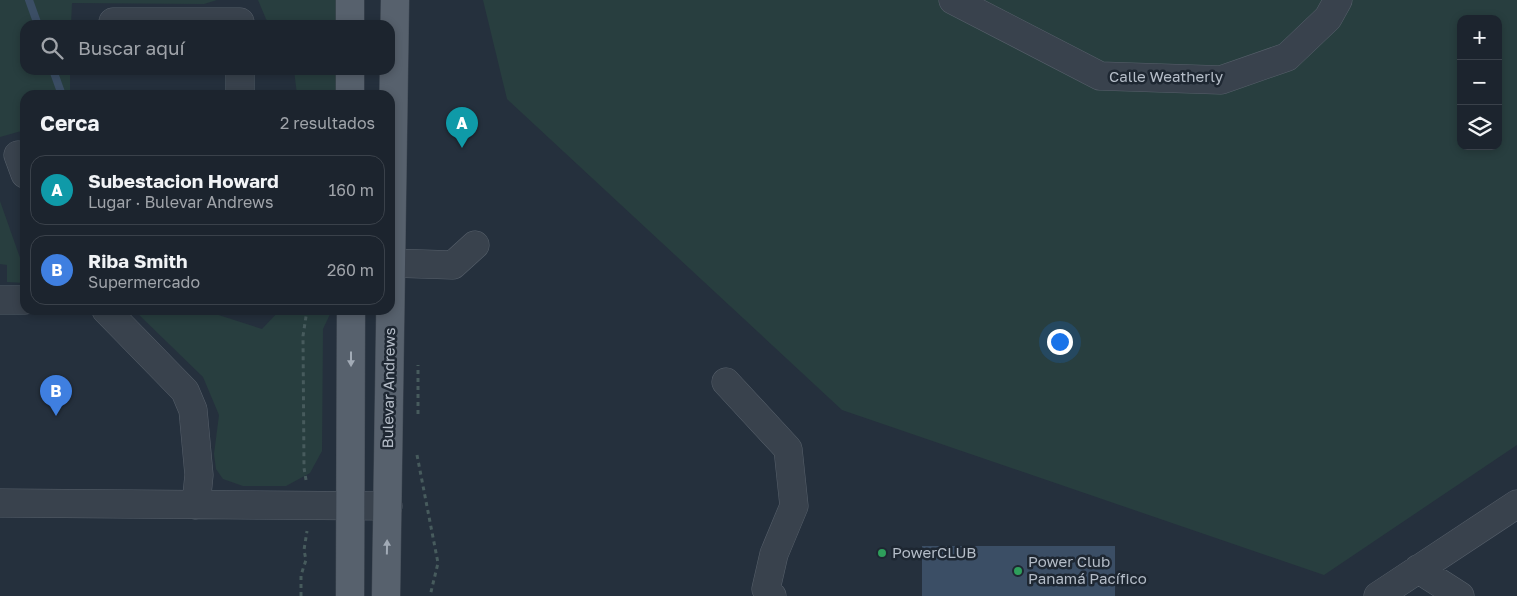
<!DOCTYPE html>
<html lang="es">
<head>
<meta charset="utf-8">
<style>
  :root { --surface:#1c242e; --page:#29303a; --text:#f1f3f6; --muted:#a0a4aa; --line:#3a414a; --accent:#db2777 }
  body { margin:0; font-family:"Golos Text",sans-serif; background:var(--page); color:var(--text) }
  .controls { position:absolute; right:15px; top:15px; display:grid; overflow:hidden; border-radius:10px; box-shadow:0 2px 8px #0003 }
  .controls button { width:45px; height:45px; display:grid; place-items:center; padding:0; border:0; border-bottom:1px solid var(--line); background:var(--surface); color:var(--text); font:25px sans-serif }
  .you { position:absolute; left:1059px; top:341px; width:18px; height:18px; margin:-12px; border:4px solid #fff; border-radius:50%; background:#1a73e8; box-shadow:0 0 0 8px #1a73e833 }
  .badge { display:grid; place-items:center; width:32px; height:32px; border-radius:50%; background:var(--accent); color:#fff; font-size:16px; font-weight:700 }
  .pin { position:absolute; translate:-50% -41px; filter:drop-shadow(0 1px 2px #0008) }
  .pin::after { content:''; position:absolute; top:26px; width:18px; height:15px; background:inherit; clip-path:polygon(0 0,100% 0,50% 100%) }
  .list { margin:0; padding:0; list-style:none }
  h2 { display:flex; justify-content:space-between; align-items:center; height:65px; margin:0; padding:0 20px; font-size:21px }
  h2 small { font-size:16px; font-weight:400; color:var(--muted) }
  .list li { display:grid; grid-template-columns:32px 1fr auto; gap:15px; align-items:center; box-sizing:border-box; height:70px; margin:0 10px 10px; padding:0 10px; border:1px solid var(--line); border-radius:15px }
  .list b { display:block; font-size:19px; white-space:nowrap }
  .list p { margin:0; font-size:16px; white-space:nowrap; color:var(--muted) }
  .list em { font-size:16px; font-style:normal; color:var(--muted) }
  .icon { flex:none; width:28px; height:28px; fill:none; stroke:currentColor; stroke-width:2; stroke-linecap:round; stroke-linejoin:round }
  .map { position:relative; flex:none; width:1517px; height:596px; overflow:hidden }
  .search { position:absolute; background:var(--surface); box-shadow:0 2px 8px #0003; left:20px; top:20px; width:375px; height:55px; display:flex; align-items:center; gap:12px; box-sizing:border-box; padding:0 18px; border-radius:15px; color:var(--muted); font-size:19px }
  .panel { position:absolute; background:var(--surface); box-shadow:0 2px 8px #0003; left:20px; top:90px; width:375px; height:225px; border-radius:15px }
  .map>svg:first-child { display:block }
  .green { fill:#283e3f; fill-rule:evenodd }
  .water { fill:#3b4e65 }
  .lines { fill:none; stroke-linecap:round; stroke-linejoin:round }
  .stream { stroke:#3b4e65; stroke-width:8 }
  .minor-casing { stroke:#57606b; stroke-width:29 }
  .major-casing { stroke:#424b56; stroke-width:29 }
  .path { stroke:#475b5d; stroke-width:3; stroke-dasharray:4 4; stroke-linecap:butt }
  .minor { stroke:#39424d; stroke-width:28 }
  .major { stroke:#57616d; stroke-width:28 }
  .oneway { fill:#a2abb6 }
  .leisure-dot { fill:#2e9e5b; stroke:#1e2732; stroke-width:2 }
  .labels { text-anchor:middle; stroke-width:5; stroke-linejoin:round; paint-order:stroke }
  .street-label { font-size:15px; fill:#b5bdc8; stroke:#1e2732 }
  .poi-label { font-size:15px; fill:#b5bdc8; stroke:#1e2732; text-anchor:start }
</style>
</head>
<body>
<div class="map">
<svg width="1517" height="596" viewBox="0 0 1517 596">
  <rect width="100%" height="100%" fill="#25303d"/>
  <!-- green -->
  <path class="green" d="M 0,0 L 217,0 L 204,4 L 72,3 L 71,25 L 25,25 L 25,70 L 70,70 L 70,95 L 25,95 L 25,130 L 0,137 Z
    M 258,0 L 337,0 L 337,25 L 271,25 L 266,19 Z
    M 483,0 L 1517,0 L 1517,445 L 1324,575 L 842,410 L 507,99 ZM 1461,19 L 1498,19 L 1498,146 L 1461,146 Z
    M 294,70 L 337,70 L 337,95 L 297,95 Z
    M 0,201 L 25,272 L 25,283 L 7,282 L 7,265 L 0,264 Z
    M 134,310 L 203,310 L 262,329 L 280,310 L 332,310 L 323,329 L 322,451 L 310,473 L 286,486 L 243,486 L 223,479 L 216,469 L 214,454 L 219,415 L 203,377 Z"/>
  <!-- water -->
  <path class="water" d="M 922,546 L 1115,546 L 1115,596 L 922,596 Z"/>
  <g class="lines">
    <!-- stream -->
    <path class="stream" d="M 29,0 L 38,25
      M 53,70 L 62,95"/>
    <defs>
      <path id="minor" d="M 953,0 L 1100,76 L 1221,80 L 1287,57 L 1328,18 L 1338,0
        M 113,22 L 240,22
        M 240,70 L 240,95
        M 18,155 L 25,174
        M 391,263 L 453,265 L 475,245
        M 0,300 L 25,300
        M 106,310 L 185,391 L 193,410 L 199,475 L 196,505
        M 726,382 L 788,449 L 794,506 L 774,554 L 766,589 L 772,596
        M 0,503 L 388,506
        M 1418,569 L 1460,596
        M 1378,596 L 1517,504"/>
      <path id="major" d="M 350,0 L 350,25
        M 350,70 L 350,95
        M 350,596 L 351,310
        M 386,596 L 395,0"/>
    </defs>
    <!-- minor casing -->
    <use href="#minor" class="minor-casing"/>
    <!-- major casing -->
    <use href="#major" class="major-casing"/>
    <!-- path -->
    <path class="path" d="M 418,414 L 418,365
      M 417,455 L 438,563 L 430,596
      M 306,480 L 304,468 L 303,336 L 307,310
      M 301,596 L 301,575 L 306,560 L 304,550 L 307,531"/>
    <!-- minor -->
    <use href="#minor" class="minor"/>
    <!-- major -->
    <use href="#major" class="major"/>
  </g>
  <!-- one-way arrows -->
  <defs><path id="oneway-solid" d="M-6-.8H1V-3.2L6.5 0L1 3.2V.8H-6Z" transform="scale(1.25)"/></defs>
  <g class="oneway">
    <use href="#oneway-solid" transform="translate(351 359) rotate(90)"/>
    <use href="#oneway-solid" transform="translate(387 547) rotate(-89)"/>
  </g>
  <!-- markers -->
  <g class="leisure-dot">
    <circle cx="882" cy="553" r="5"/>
    <circle cx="1018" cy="571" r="5"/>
  </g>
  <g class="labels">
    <!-- street labels -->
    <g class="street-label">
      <text x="1166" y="82">Calle Weatherly</text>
      <text transform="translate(389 388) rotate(-89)" y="5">Bulevar Andrews</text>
    </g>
    <!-- poi labels -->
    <g class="poi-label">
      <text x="892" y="558">PowerCLUB</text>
      <text x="1028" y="567">Power Club<tspan x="1028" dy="17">Panamá Pacífico</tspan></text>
    </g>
  </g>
</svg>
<div class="controls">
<button>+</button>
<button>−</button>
<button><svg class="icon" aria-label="layers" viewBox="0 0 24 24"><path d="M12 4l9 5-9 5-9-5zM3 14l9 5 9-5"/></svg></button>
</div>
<div class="you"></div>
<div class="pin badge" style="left:462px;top:148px;background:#0f9aa8">A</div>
<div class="pin badge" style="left:56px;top:416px;background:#3f7fe0">B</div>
<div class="search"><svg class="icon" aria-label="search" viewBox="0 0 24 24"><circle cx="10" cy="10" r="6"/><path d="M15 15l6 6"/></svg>Buscar aquí</div>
<section class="panel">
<h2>Cerca<small>2 resultados</small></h2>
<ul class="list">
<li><span class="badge" style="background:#0f9aa8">A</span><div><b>Subestacion Howard</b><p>Lugar · Bulevar Andrews</p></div><em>160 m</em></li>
<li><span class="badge" style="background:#3f7fe0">B</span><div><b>Riba Smith</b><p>Supermercado</p></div><em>260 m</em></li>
</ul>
</section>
</div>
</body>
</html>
